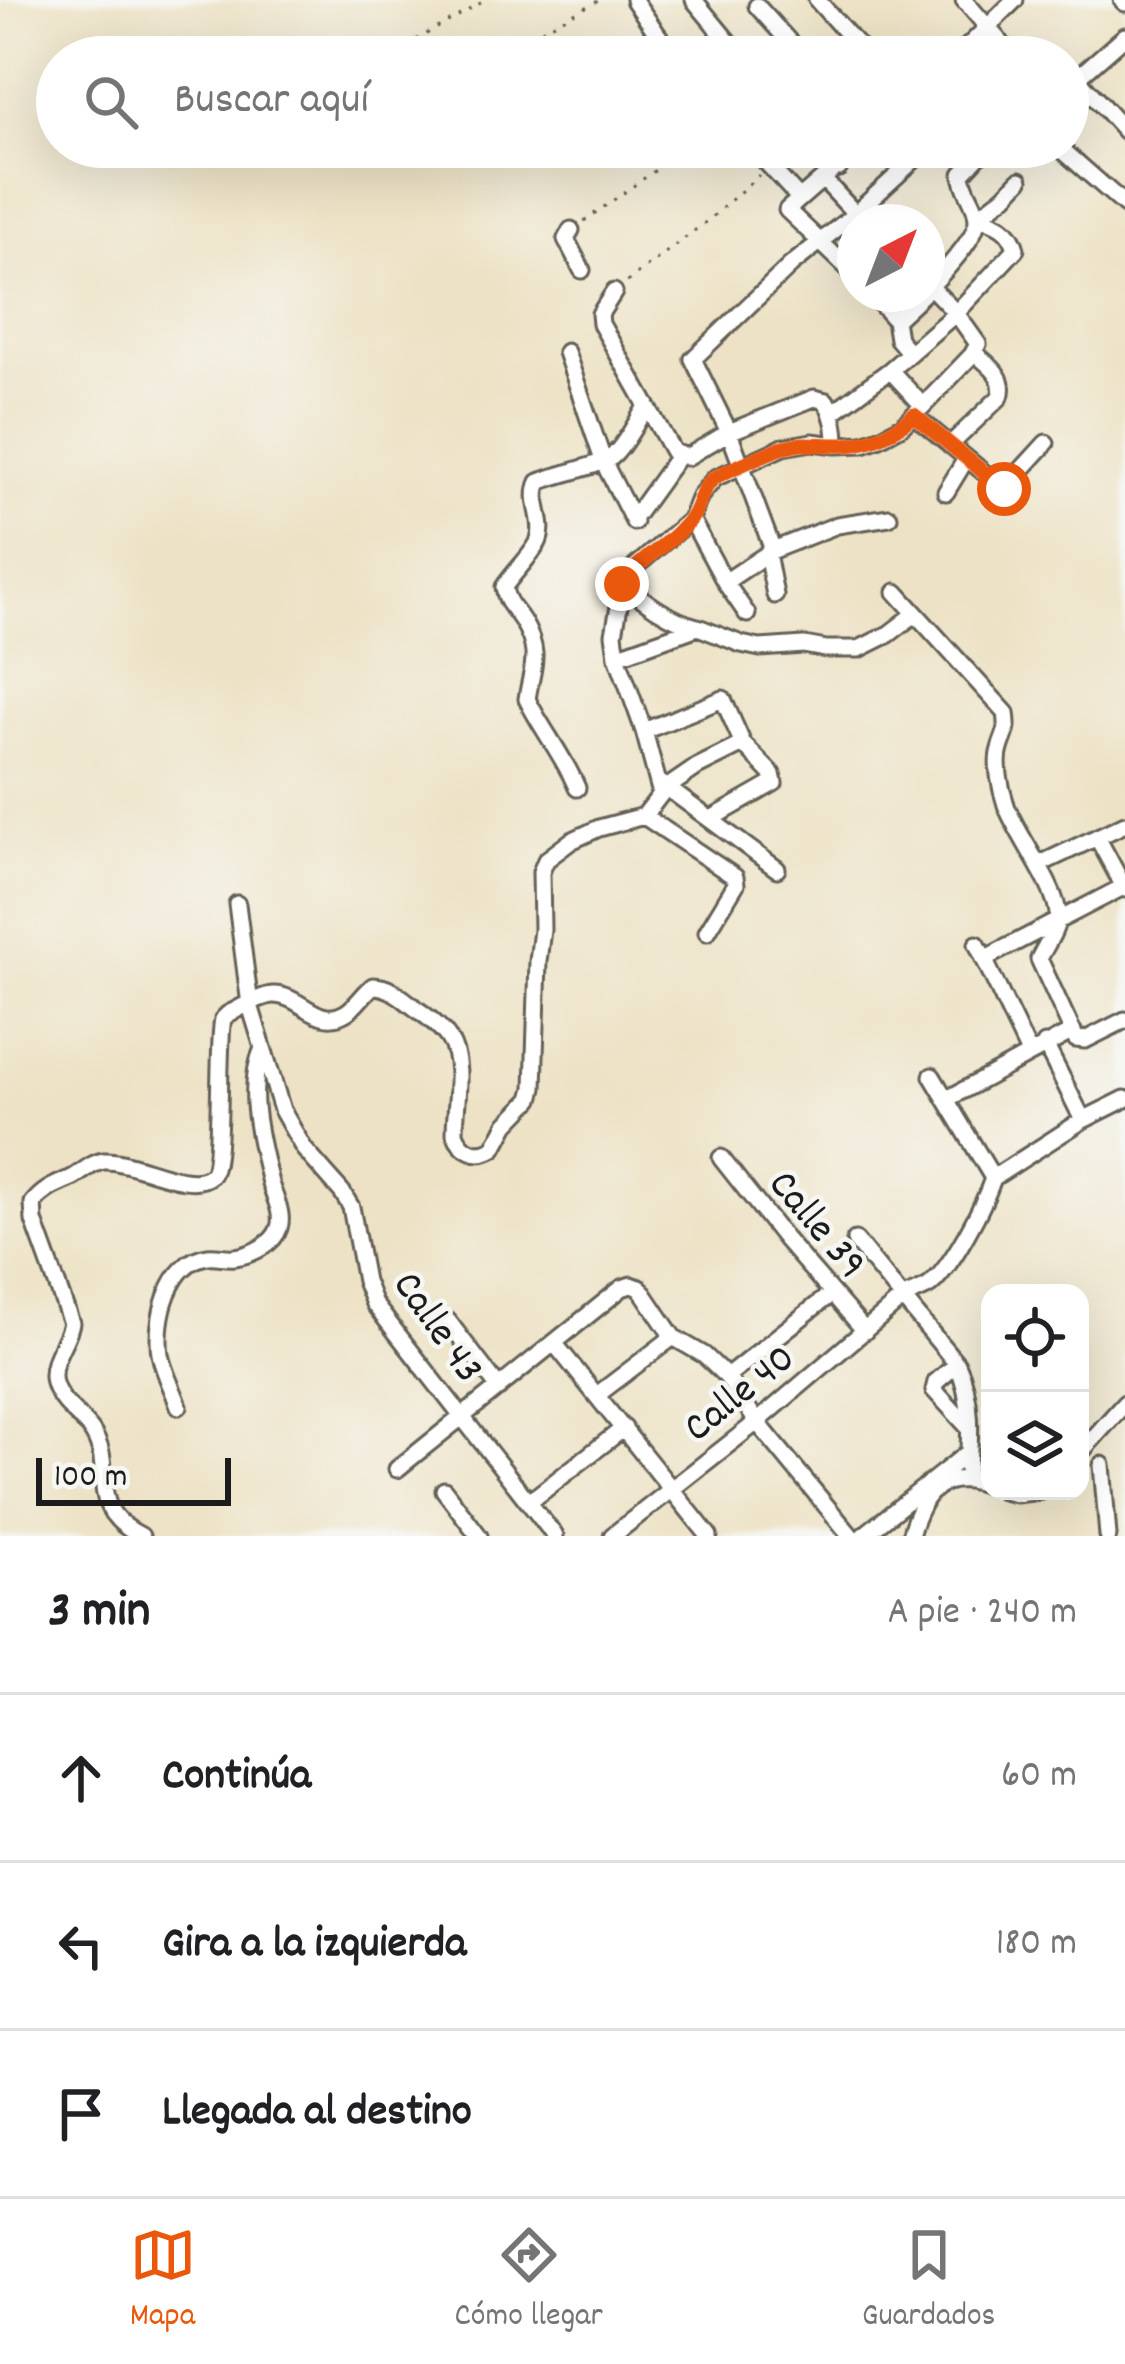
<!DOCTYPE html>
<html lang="es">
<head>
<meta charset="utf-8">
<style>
  :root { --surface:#fff; --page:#f6f6f6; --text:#202124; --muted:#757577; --line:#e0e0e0; --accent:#ea580c }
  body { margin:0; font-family:Dekko,sans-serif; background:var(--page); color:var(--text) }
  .controls { position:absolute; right:36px; bottom:36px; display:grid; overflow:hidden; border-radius:24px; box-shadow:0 12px 48px #0002 }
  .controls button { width:108px; height:108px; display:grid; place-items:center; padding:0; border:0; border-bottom:3px solid var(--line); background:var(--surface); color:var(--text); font:60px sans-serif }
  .compass { position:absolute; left:837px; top:204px; width:108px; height:108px; border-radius:50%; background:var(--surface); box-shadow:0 12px 48px #0002; rotate:42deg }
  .scale { position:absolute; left:36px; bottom:30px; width:195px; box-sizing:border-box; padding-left:12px; border:6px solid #1c1c1c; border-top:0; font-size:33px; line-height:42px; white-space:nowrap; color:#1c1c1c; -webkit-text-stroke:9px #f6f6f2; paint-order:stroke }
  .stop { position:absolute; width:36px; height:36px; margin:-27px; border:9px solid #ea580c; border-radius:50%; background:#fff }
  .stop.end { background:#ea580c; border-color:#fff; box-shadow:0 3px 12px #0008 }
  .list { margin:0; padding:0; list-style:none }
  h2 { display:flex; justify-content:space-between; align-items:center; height:156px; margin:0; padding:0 48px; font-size:51px }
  h2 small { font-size:39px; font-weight:400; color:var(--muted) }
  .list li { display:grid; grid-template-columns:78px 1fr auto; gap:36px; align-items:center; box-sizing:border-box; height:168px; padding:0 48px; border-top:3px solid var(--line) }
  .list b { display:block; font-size:45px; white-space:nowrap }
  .list em { font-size:39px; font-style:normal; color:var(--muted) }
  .icon { flex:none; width:66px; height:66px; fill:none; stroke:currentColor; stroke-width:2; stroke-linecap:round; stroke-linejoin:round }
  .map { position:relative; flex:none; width:1125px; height:1536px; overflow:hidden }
  .search { position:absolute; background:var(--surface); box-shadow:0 12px 48px #0002; left:36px; right:36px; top:36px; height:132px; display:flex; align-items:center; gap:30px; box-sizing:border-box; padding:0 42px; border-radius:66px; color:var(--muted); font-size:45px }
  .sheet { height:660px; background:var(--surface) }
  nav { display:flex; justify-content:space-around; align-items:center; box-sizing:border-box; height:168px; border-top:3px solid var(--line); background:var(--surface); font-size:33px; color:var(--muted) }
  nav a { display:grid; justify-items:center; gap:6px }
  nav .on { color:var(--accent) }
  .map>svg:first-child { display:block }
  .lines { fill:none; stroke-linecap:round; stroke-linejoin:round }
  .minor-casing { stroke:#656157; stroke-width:21 }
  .path { stroke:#656157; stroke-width:3; stroke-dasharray:3 9; stroke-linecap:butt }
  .minor { stroke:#fff; stroke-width:15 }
  .route { stroke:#ea580c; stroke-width:15 }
  .labels { text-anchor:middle; stroke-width:9; stroke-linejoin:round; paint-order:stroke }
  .street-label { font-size:42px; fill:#1c1c1c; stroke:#f6f6f2 }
</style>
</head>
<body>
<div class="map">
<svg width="1125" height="1536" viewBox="0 0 1125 1536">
  <rect width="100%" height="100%" fill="#f6f6f2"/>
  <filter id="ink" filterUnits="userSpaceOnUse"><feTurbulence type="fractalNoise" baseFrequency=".00833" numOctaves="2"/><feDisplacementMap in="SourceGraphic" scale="24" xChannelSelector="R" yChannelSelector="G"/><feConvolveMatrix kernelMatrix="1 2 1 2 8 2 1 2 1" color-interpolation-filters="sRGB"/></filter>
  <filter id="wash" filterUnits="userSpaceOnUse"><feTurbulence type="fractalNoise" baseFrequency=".004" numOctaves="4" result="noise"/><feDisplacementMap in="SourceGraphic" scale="48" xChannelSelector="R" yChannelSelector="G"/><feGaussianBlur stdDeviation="2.7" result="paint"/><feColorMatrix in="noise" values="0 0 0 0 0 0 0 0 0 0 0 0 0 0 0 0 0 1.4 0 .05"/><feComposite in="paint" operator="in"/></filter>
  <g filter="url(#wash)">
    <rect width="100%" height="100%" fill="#ede2c5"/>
  </g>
  <g filter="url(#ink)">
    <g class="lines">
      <defs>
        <path id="minor" d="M 634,0 L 673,57
          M 694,0 L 741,57
          M 817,0 L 868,57
          M 964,0 L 1013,57
          M 1122,0 L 1125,3
          M 757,6 L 803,57
          M 957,57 L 1015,0
          M 1077,78 L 1125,131
          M 1068,79 L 1077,78 L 1125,36
          M 752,147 L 799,198
          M 819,147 L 839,168
          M 1059,147 L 1125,205
          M 824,180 L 863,222
          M 978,217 L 1005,196 L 1020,180
          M 571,230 L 566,239 L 582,270
          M 855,275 L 787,210 L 859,147
          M 927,290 C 940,276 977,238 977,220 C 977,203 963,191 962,174 L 987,147
          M 614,292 L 600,314 L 601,324 L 673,452 L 687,457 L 729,432 L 814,398 L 826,401 C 834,416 836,428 836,445
          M 872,294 L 895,320 L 898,339 L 910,353
          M 895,320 L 923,294
          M 566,352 L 604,463 L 634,522
          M 890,370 L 923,406
          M 832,413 L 890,370 L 956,313 L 1016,249 C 1011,228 996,223 978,217
          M 914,415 L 1004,489 L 1046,443
          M 950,445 L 1000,397 C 1007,376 988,365 974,352
          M 946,492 L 966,459
          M 633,519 L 679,455
          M 691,519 L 725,582 L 773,550 L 837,525 L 889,517
          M 773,550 L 729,432 L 693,359 L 791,265 L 855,214 L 928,147
          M 767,553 L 775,595
          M 725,582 L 747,614
          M 623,584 C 646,602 669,620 697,627
          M 896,592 L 1006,713 C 1009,733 1005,731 1000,749 C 995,764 1001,790 1006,805 C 1015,832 1059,890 1058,916 C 1057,930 1045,946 1039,959 L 1076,1039 L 1085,1040 L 1125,1020
          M 617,656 L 698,627 L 741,644 L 760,648 L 804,645 L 826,649 L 859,649 L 889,634 L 915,614
          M 644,731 L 723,699 L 743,744
          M 662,784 L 777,869
          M 668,787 L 697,767 L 743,744 L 772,774 L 774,783 L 711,819
          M 577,788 C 564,756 542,730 527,699 C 532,666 542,655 523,622 C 515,609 506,603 504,587 C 513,573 535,552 539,540 C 546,521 530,501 539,482 C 557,474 605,465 614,455 C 627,442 637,421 647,405
          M 644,816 L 735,877 L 736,884 L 707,932
          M 1097,837 L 1125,889
          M 1038,865 L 1125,824
          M 237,904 L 250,1005 L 282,1110 L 304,1149 L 342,1192 L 351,1207 L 365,1281 L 374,1304 L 555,1536
          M 977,944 L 1029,1053
          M 984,959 L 1125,886
          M 1045,1044 L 1083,1120
          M 932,1076 L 993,1178
          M 947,1099 L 1073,1031
          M 721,1158 L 785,1239 L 865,1331
          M 993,1178 L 1083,1120 L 1125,1099
          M 855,1240 L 957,1364 C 974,1399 970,1441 967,1478
          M 448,1321 L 499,1388
          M 555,1344 L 709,1536
          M 957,1364 L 936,1382 L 934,1390 L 969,1428
          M 727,1377 L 832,1293
          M 597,1395 L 673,1337
          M 179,1406 C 173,1389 163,1371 160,1354 C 155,1321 168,1261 208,1256 C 217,1255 226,1258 235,1257 C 251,1255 274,1244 279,1228 C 284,1213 274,1197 270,1183 C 260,1141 245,1089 263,1048
          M 1080,1453 L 1125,1403
          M 1102,1465 L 1108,1536
          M 397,1469 L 622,1288 L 631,1285 L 640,1288 L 673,1337 L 704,1355 L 727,1377 L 757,1422 L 851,1536
          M 444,1490 L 479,1536
          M 1003,1491 L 1016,1494 L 1041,1491
          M 529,1502 L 624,1428
          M 141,1536 C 81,1505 119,1471 91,1430 C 78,1413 55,1400 53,1377 C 52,1357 67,1342 71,1323 L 34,1221 L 33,1203 C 44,1189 56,1185 72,1178 C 82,1173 92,1162 104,1161 C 133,1159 190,1194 211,1175 C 223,1164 217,1046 223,1019 L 228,1014 C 241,1008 259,996 273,995 C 300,994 317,1029 345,1013 C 356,1007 363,994 373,986 C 390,986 401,997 414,1007 C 426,1016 441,1026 449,1039 C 465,1063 455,1105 455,1133 C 461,1150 477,1159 494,1148 L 507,1124 L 531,1099 L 534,1088 L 538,961 L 542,930 L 541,872 L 546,860 L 571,841 L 599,828 L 644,816 L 661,794 L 644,731 L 617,656 L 614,634 L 623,584 L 635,567 L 691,519 L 700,496 L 715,478 L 783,447 L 812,442 L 836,445 L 863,444 L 880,438 L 902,426 L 923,406 L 972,355 L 978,344 L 956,313 L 927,283
          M 612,1536 L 757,1422 L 904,1297 C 912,1293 923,1290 930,1285 C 952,1267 984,1205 993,1178
          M 863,1536 L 969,1452
          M 910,1536 C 922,1492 943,1467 990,1486"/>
      </defs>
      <!-- minor casing -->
      <use href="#minor" class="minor-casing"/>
      <!-- path -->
      <path class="path" d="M 416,40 L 486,0
        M 502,57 L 545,28 L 600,0
        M 510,154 L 521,147
        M 584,221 L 667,162 L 683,147
        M 627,282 L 711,218 L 759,175"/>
      <!-- minor -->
      <use href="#minor" class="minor"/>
    </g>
  </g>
  <g class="lines" filter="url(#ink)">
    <!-- route -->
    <path class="route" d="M 622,584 C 641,557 671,544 690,520 C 700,508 700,490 713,479 C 721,473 770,452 781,448 C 801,441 818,445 837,445 C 866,446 892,434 914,415 L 1004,489"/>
  </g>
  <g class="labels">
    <!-- street labels -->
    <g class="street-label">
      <text transform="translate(820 1222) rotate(50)" y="15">Calle 39</text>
      <text transform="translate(441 1325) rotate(55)" y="15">Calle 43</text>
      <text transform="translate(737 1390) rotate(-39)" y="15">Calle 40</text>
    </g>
  </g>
</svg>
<div class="controls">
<button><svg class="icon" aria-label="locate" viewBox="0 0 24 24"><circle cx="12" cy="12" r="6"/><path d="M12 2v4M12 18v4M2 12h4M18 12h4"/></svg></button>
<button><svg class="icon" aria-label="layers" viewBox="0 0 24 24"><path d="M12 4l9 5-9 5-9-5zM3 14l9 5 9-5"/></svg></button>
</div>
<svg class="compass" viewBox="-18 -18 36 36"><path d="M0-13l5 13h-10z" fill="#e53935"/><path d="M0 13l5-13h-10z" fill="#757577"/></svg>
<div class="scale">100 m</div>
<div class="stop" style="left:1004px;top:489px"></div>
<div class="stop end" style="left:622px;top:584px"></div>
<div class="search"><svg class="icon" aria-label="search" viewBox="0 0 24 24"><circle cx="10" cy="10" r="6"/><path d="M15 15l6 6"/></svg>Buscar aquí</div>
</div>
<section class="sheet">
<h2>3 min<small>A pie · 240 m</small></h2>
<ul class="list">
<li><svg class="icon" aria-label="ahead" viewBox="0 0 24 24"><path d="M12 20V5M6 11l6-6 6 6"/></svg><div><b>Continúa</b></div><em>60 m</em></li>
<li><svg class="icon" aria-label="left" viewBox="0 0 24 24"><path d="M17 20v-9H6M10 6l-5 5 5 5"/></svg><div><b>Gira a la izquierda</b></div><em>180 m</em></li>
<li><svg class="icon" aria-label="arrive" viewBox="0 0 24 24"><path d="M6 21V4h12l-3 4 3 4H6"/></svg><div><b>Llegada al destino</b></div></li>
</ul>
</section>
<nav>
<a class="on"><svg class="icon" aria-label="map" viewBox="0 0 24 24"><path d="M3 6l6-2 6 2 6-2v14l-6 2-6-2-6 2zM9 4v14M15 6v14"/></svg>Mapa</a>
<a><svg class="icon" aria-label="directions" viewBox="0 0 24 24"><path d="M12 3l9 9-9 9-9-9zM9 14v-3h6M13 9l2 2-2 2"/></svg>Cómo llegar</a>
<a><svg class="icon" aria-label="saved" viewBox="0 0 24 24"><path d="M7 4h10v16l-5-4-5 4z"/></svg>Guardados</a>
</nav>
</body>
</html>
